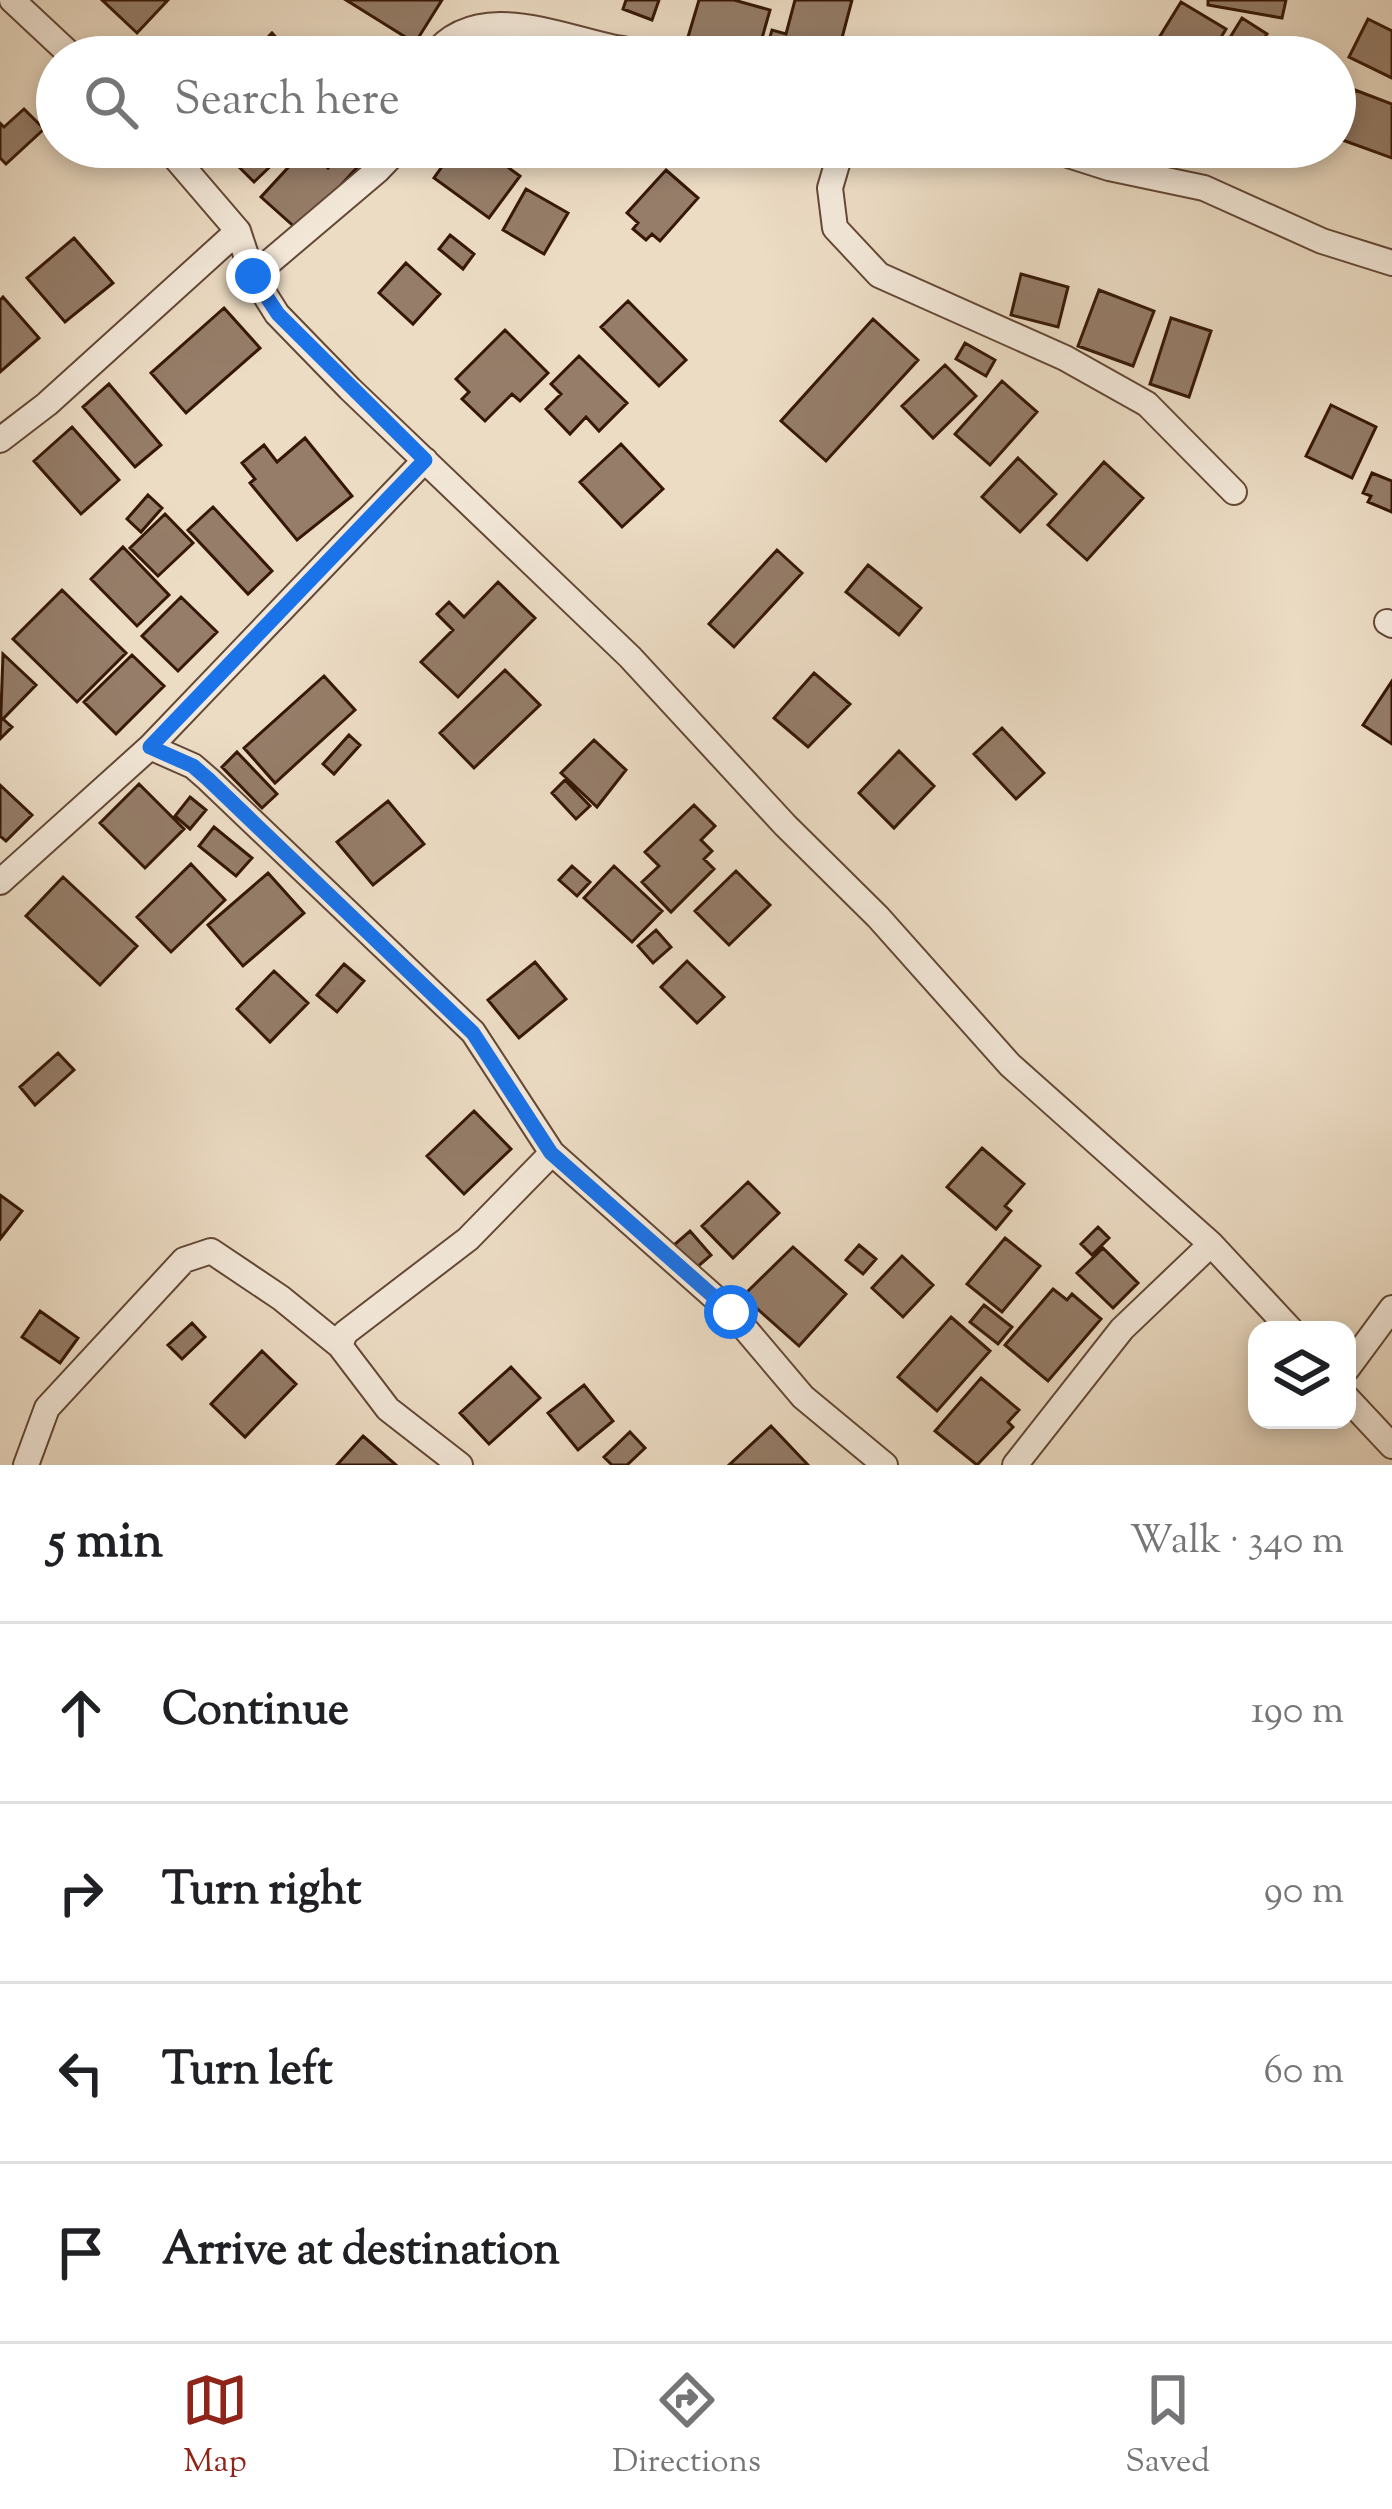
<!DOCTYPE html>
<html lang="en">
<head>
<meta charset="utf-8">
<style>
  :root { --surface:#fff; --page:#f6f6f6; --text:#202124; --muted:#757577; --line:#e0e0e0; --accent:#8f2418 }
  body { margin:0; font-family:"Sorts Mill Goudy",serif; background:var(--page); color:var(--text) }
  .controls { position:absolute; right:36px; bottom:36px; display:grid; overflow:hidden; border-radius:24px; box-shadow:0 6px 18px #0003 }
  .controls button { width:108px; height:108px; display:grid; place-items:center; padding:0; border:0; border-bottom:3px solid var(--line); background:var(--surface); color:var(--text); font:60px sans-serif }
  .stop { position:absolute; width:36px; height:36px; margin:-27px; border:9px solid #1a73e8; border-radius:50%; background:#fff }
  .stop.end { background:#1a73e8; border-color:#fff; box-shadow:0 3px 12px #0008 }
  .list { margin:0; padding:0; list-style:none }
  h2 { display:flex; justify-content:space-between; align-items:center; height:156px; margin:0; padding:0 48px; font-size:51px }
  h2 small { font-size:39px; font-weight:400; color:var(--muted) }
  .list li { display:grid; grid-template-columns:78px 1fr auto; gap:36px; align-items:center; box-sizing:border-box; height:180px; padding:0 48px; border-top:3px solid var(--line) }
  .list b { display:block; font-size:45px; white-space:nowrap }
  .list em { font-size:39px; font-style:normal; color:var(--muted) }
  .icon { flex:none; width:66px; height:66px; fill:none; stroke:currentColor; stroke-width:2; stroke-linecap:round; stroke-linejoin:round }
  .map { position:relative; flex:none; width:1392px; height:1465px; overflow:hidden }
  .search { position:absolute; background:var(--surface); box-shadow:0 6px 18px #0003; left:36px; right:36px; top:36px; height:132px; display:flex; align-items:center; gap:30px; box-sizing:border-box; padding:0 42px; border-radius:66px; color:var(--muted); font-size:45px }
  .sheet { height:876px; background:var(--surface) }
  nav { display:flex; justify-content:space-around; align-items:center; box-sizing:border-box; height:168px; border-top:3px solid var(--line); background:var(--surface); font-size:33px; color:var(--muted) }
  nav a { display:grid; justify-items:center; gap:6px }
  nav .on { color:var(--accent) }
  .map>svg:first-child { display:block }
  .building { fill:#957d69; stroke:#361707; stroke-width:3 }
  .lines { fill:none; stroke-linecap:round; stroke-linejoin:round }
  .street-casing { stroke:#644836; stroke-width:28 }
  .street { stroke:#f3e8d9; stroke-width:24 }
  .route { stroke:#1a73e8; stroke-width:15 }
</style>
</head>
<body>
<div class="map">
<svg width="1392" height="1465" viewBox="0 0 1392 1465">
  <rect width="100%" height="100%" fill="#ecdcc4"/>
  <filter id="stains"><feTurbulence type="fractalNoise" baseFrequency=".00167" numOctaves="4"/><feColorMatrix values="0 0 0 0 .2 0 0 0 0 .09 0 0 0 0 .02 0 0 0 .5 -.17"/></filter>
  <radialGradient id="worn" r=".72"><stop offset=".6" stop-color="#630" stop-opacity="0"/><stop offset="1" stop-color="#630" stop-opacity=".3"/></radialGradient>
  <!-- building -->
  <path class="building" d="M 102,0 L 168,0 L 137,33 Z
    M 346,0 L 442,0 L 415,43 Z
    M 626,0 L 659,0 L 652,20 L 623,9 Z
    M 699,0 L 734,0 L 770,10 L 757,56 L 688,37 Z
    M 795,0 L 852,0 L 837,57 L 765,54 L 772,30 L 786,34 Z
    M 1208,0 L 1286,0 L 1282,18 L 1208,5 Z
    M 1181,2 L 1226,29 L 1209,57 L 1155,57 L 1149,54 Z
    M 1242,18 L 1267,34 L 1253,55 L 1256,57 L 1218,57 Z
    M 1368,19 L 1392,31 L 1392,78 L 1349,57 Z
    M 272,33 L 283,45 L 271,57 L 249,57 Z
    M 1355,90 L 1392,104 L 1392,158 L 1337,138 Z
    M 24,109 L 44,129 L 6,164 L 0,158 L 0,123 L 4,127 Z
    M 219,147 L 266,147 L 278,159 L 254,182 Z
    M 307,147 L 332,147 L 320,160 L 328,168 L 347,147 L 363,161 L 299,231 L 261,197 Z
    M 456,147 L 480,147 L 520,176 L 489,218 L 434,178 Z
    M 666,170 L 698,198 L 660,241 L 652,234 L 646,240 L 633,229 L 638,223 L 627,213 Z
    M 526,189 L 568,213 L 544,254 L 503,230 Z
    M 450,235 L 474,254 L 463,269 L 439,249 Z
    M 74,238 L 113,283 L 65,322 L 27,278 Z
    M 406,263 L 440,294 L 413,324 L 379,293 Z
    M 1021,274 L 1068,287 L 1058,327 L 1011,315 Z
    M 1099,290 L 1154,311 L 1133,366 L 1078,346 Z
    M 3,297 L 39,338 L 0,372 L 0,300 Z
    M 628,301 L 686,360 L 659,386 L 601,327 Z
    M 224,308 L 260,348 L 186,413 L 151,373 Z
    M 1171,318 L 1211,331 L 1189,397 L 1150,384 Z
    M 873,319 L 918,360 L 826,461 L 781,421 Z
    M 505,330 L 548,373 L 520,401 L 512,394 L 485,421 L 462,399 L 469,392 L 456,379 Z
    M 965,343 L 995,360 L 986,376 L 956,359 Z
    M 579,356 L 627,403 L 599,431 L 586,417 L 570,434 L 546,409 L 561,394 L 551,384 Z
    M 945,365 L 976,396 L 933,438 L 902,406 Z
    M 1002,381 L 1037,412 L 990,465 L 955,434 Z
    M 109,384 L 161,445 L 135,467 L 83,407 Z
    M 1331,405 L 1376,427 L 1352,478 L 1306,456 Z
    M 72,427 L 119,480 L 81,514 L 34,461 Z
    M 305,438 L 352,496 L 297,540 L 250,483 L 255,479 L 242,463 L 264,445 L 277,462 Z
    M 621,444 L 663,489 L 622,527 L 580,482 Z
    M 1018,458 L 1056,494 L 1020,532 L 982,497 Z
    M 1104,462 L 1143,498 L 1087,560 L 1048,525 Z
    M 1372,473 L 1392,481 L 1392,512 L 1368,502 L 1371,496 L 1363,493 Z
    M 148,495 L 162,508 L 141,532 L 127,519 Z
    M 213,507 L 272,571 L 248,594 L 188,530 Z
    M 165,514 L 193,543 L 158,576 L 130,548 Z
    M 123,547 L 169,595 L 137,626 L 91,579 Z
    M 777,550 L 802,573 L 734,647 L 709,624 Z
    M 868,565 L 921,608 L 899,635 L 846,592 Z
    M 498,582 L 535,618 L 458,697 L 421,662 L 453,630 L 437,614 L 449,602 L 464,617 Z
    M 62,590 L 126,653 L 77,702 L 13,639 Z
    M 181,597 L 217,632 L 178,671 L 142,636 Z
    M 3,654 L 36,685 L 3,719 L 12,727 L 0,739 Z
    M 132,655 L 164,686 L 116,734 L 84,702 Z
    M 505,670 L 540,705 L 474,768 L 440,733 Z
    M 814,673 L 850,704 L 808,747 L 774,718 Z
    M 324,676 L 355,710 L 275,783 L 244,748 Z
    M 1392,681 L 1392,744 L 1363,725 Z
    M 1002,728 L 1044,773 L 1016,799 L 974,754 Z
    M 349,735 L 360,745 L 334,774 L 323,764 Z
    M 594,740 L 626,770 L 597,807 L 561,773 Z
    M 899,751 L 934,786 L 894,828 L 859,793 Z
    M 237,752 L 277,794 L 262,808 L 222,767 Z
    M 565,780 L 590,806 L 576,819 L 552,793 Z
    M 139,784 L 184,829 L 145,868 L 100,823 Z
    M 0,785 L 32,815 L 6,841 L 0,836 Z
    M 190,797 L 206,810 L 190,829 L 175,816 Z
    M 388,801 L 424,844 L 373,885 L 337,842 Z
    M 694,805 L 715,826 L 701,840 L 712,851 L 704,859 L 714,869 L 671,912 L 642,882 L 659,866 L 645,852 Z
    M 214,827 L 252,858 L 236,876 L 199,846 Z
    M 191,864 L 225,900 L 171,952 L 137,917 Z
    M 572,866 L 590,882 L 577,896 L 559,880 Z
    M 614,866 L 662,911 L 632,942 L 584,898 Z
    M 736,871 L 770,905 L 729,945 L 695,911 Z
    M 268,873 L 304,913 L 243,966 L 208,925 Z
    M 63,877 L 137,946 L 100,985 L 26,916 Z
    M 656,930 L 671,947 L 653,963 L 638,946 Z
    M 687,961 L 724,997 L 697,1023 L 661,987 Z
    M 535,962 L 566,999 L 519,1038 L 488,1000 Z
    M 344,964 L 364,981 L 337,1012 L 317,995 Z
    M 274,971 L 308,1003 L 270,1042 L 237,1009 Z
    M 58,1053 L 74,1070 L 35,1105 L 20,1087 Z
    M 474,1111 L 511,1149 L 464,1194 L 427,1156 Z
    M 982,1148 L 1024,1184 L 1005,1206 L 1011,1211 L 996,1229 L 947,1187 Z
    M 748,1182 L 779,1213 L 733,1258 L 702,1226 Z
    M 0,1195 L 22,1211 L 0,1239 Z
    M 1098,1227 L 1109,1238 L 1092,1255 L 1081,1244 Z
    M 690,1231 L 711,1255 L 695,1269 L 674,1245 Z
    M 1005,1238 L 1040,1266 L 1002,1312 L 967,1284 Z
    M 859,1245 L 876,1259 L 863,1274 L 846,1260 Z
    M 793,1247 L 846,1294 L 799,1346 L 743,1296 Z
    M 1103,1248 L 1138,1283 L 1113,1308 L 1077,1273 Z
    M 902,1256 L 933,1285 L 903,1317 L 872,1288 Z
    M 1053,1289 L 1067,1300 L 1072,1294 L 1101,1319 L 1048,1381 L 1005,1345 Z
    M 984,1305 L 1012,1327 L 998,1344 L 970,1322 Z
    M 40,1311 L 78,1338 L 60,1363 L 22,1337 Z
    M 951,1317 L 990,1351 L 937,1411 L 898,1377 Z
    M 192,1323 L 205,1337 L 182,1359 L 168,1345 Z
    M 262,1351 L 296,1384 L 245,1437 L 211,1404 Z
    M 511,1367 L 540,1398 L 489,1444 L 460,1413 Z
    M 981,1378 L 1019,1410 L 1008,1422 L 1013,1427 L 977,1465 L 935,1431 Z
    M 584,1385 L 613,1421 L 578,1450 L 548,1413 Z
    M 771,1426 L 808,1465 L 729,1465 Z
    M 630,1432 L 645,1448 L 627,1465 L 612,1465 L 604,1457 Z
    M 363,1436 L 396,1465 L 337,1465 Z"/>
  <g class="lines">
    <defs>
      <path id="street" d="M 12,0 L 73,57
        M 432,57 C 475,0 552,34 611,47 C 632,51 654,54 675,57
        M 166,147 L 238,231 L 253,276 L 277,314 L 350,389 L 630,657 L 785,825 L 878,917 L 1010,1065 L 1211,1244 L 1291,1330
        M 842,147 L 830,188 L 835,228 L 879,275 L 1065,358 L 1147,404 L 1234,492
        M 1043,147 L 1109,168 L 1204,188 L 1322,241 L 1392,263
        M 253,276 L 378,170 L 400,147
        M 0,440 L 47,404 L 238,231
        M 1387,622 L 1392,625
        M 150,747 L 193,766 L 208,779 L 473,1032 L 552,1153 L 731,1312 L 803,1397 L 885,1465
        M 0,882 L 150,747 L 425,460
        M 1347,1369 L 1392,1308
        M 1347,1398 L 1392,1446
        M 26,1465 L 47,1408 L 184,1260 L 211,1251 L 281,1298 L 340,1346
        M 460,1465 L 388,1409 L 340,1346 L 345,1333 L 468,1239 L 552,1153
        M 1015,1465 L 1122,1329 L 1211,1244"/>
    </defs>
    <!-- street casing -->
    <use href="#street" class="street-casing"/>
    <!-- street -->
    <use href="#street" class="street"/>
  </g>
  <g class="lines">
    <!-- route -->
    <path class="route" d="M 253,276 L 278,314 L 425,460 L 150,747 L 193,766 L 208,779 L 473,1033 L 551,1153 L 731,1312"/>
  </g>
  <rect width="100%" height="100%" filter="url(#stains)"/>
  <rect width="100%" height="100%" fill="url(#worn)"/>
</svg>
<div class="controls">
<button><svg class="icon" aria-label="layers" viewBox="0 0 24 24"><path d="M12 4l9 5-9 5-9-5zM3 14l9 5 9-5"/></svg></button>
</div>
<div class="stop" style="left:731px;top:1312px"></div>
<div class="stop end" style="left:253px;top:276px"></div>
<div class="search"><svg class="icon" aria-label="search" viewBox="0 0 24 24"><circle cx="10" cy="10" r="6"/><path d="M15 15l6 6"/></svg>Search here</div>
</div>
<section class="sheet">
<h2>5 min<small>Walk · 340 m</small></h2>
<ul class="list">
<li><svg class="icon" aria-label="ahead" viewBox="0 0 24 24"><path d="M12 20V5M6 11l6-6 6 6"/></svg><div><b>Continue</b></div><em>190 m</em></li>
<li><svg class="icon" aria-label="right" viewBox="0 0 24 24"><path d="M7 20v-9h11M14 6l5 5-5 5"/></svg><div><b>Turn right</b></div><em>90 m</em></li>
<li><svg class="icon" aria-label="left" viewBox="0 0 24 24"><path d="M17 20v-9H6M10 6l-5 5 5 5"/></svg><div><b>Turn left</b></div><em>60 m</em></li>
<li><svg class="icon" aria-label="arrive" viewBox="0 0 24 24"><path d="M6 21V4h12l-3 4 3 4H6"/></svg><div><b>Arrive at destination</b></div></li>
</ul>
</section>
<nav>
<a class="on"><svg class="icon" aria-label="map" viewBox="0 0 24 24"><path d="M3 6l6-2 6 2 6-2v14l-6 2-6-2-6 2zM9 4v14M15 6v14"/></svg>Map</a>
<a><svg class="icon" aria-label="directions" viewBox="0 0 24 24"><path d="M12 3l9 9-9 9-9-9zM9 14v-3h6M13 9l2 2-2 2"/></svg>Directions</a>
<a><svg class="icon" aria-label="saved" viewBox="0 0 24 24"><path d="M7 4h10v16l-5-4-5 4z"/></svg>Saved</a>
</nav>
</body>
</html>
